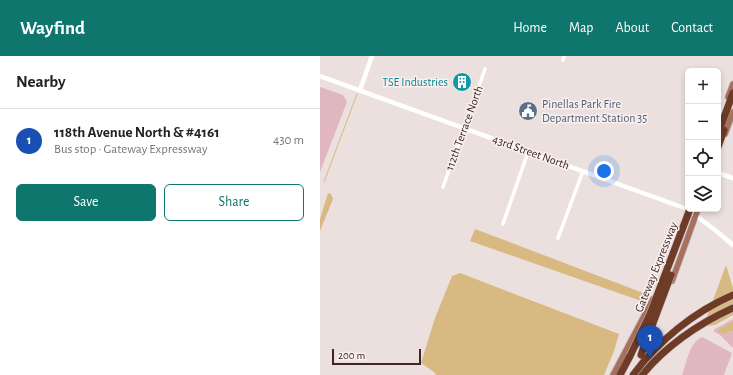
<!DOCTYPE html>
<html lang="en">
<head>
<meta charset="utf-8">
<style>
  :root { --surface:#fff; --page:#f2f2f2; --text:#222; --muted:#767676; --line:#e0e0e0; --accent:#0f766e }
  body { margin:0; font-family:"Alegreya Sans",sans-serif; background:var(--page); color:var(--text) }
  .controls { position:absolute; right:12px; top:12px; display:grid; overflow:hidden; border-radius:6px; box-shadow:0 2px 6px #0003 }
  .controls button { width:36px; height:36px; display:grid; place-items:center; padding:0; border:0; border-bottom:1px solid var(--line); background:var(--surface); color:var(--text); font:20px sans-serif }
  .scale { position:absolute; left:12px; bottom:10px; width:89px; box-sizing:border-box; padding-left:4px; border:2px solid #3e251e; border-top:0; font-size:11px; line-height:14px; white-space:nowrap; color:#3e251e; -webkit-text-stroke:3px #f9f0f0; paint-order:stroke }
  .you { position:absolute; left:284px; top:115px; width:14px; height:14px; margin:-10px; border:3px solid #fff; border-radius:50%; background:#1a73e8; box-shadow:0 0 0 6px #1a73e833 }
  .badge { display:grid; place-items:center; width:26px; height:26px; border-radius:50%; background:var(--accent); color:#fff; font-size:13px; font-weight:700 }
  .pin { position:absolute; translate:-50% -33px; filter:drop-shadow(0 1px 2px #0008) }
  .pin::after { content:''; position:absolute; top:21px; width:14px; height:12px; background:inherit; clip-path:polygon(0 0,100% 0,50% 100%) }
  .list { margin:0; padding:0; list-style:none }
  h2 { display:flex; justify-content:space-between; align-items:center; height:52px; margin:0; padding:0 16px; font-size:17px }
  h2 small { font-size:13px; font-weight:400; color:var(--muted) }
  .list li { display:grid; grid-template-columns:26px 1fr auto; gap:12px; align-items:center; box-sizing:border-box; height:64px; padding:0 16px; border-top:1px solid var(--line) }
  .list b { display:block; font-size:15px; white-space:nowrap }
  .list p { margin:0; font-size:13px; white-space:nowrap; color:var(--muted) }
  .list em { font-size:13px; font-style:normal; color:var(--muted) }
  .actions { display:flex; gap:8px; padding:12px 16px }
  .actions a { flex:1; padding:9px 0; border:1px solid var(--accent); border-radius:6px; text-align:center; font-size:14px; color:var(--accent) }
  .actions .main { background:var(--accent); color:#fff }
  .icon { flex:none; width:22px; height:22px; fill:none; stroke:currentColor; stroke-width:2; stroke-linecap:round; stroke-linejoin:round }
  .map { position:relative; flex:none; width:413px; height:319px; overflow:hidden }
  header { display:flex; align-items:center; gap:24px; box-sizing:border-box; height:56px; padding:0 20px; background:var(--accent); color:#fff }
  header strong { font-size:19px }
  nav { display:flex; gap:22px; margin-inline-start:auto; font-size:14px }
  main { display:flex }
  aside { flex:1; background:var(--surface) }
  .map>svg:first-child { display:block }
  .green { fill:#e0b6c0 }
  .water { fill:#d8b981 }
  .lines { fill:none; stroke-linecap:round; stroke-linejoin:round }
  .stream { stroke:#d8b981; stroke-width:1 }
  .primary-casing { stroke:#c5bebc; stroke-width:7 }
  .motorway-casing { stroke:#c5bebc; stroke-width:8 }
  .minor { stroke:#fff; stroke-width:3.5 }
  .tertiary { stroke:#fff; stroke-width:4.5 }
  .primary { stroke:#a7705f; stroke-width:5.5 }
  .motorway { stroke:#6e3b27; stroke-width:7 }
  .motorway-bridge-casing { stroke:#c5bebc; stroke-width:8; stroke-linecap:butt }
  .motorway-bridge { stroke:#6e3b27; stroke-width:7 }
  .labels { text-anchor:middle; stroke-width:3; stroke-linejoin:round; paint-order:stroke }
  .culture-label { font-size:12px; fill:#0d838f; stroke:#f9f0f0; text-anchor:end }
  .service-label { font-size:12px; fill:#4e5e75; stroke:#f9f0f0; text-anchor:start }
  .street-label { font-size:12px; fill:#3e251e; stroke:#f9f0f0 }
</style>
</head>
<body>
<header>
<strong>Wayfind</strong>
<nav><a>Home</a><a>Map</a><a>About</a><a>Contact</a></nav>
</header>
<main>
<aside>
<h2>Nearby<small></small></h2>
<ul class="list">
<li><span class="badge" style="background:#1a4fb4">1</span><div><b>118th Avenue North &amp; #4161</b><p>Bus stop · Gateway Expressway</p></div><em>430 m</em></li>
</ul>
<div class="actions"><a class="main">Save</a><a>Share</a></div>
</aside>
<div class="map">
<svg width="413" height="319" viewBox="0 0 413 319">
  <rect width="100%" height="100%" fill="#ece0df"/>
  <!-- green -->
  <path class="green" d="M 0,31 L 23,39 L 27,46 L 0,116 Z
    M 413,263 L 413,265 L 399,273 L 405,278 L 413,275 L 413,291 L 412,291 L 400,279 L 393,275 L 395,273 Z
    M 382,281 L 412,297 L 404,319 L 362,319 C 367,306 369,287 382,281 Z"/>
  <!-- water -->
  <path class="water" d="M 8,137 L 11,138 L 13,143 L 0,175 L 0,163 Z
    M 155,173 L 326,238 L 324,246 L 150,185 Z
    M 406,209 L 413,232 L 413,259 L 395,269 L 387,270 L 385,266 Z
    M 140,217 L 299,278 L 294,295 L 284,319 L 116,319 L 114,316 L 101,307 L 115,262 L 132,220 Z
    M 413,265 L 413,275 L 405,278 L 398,276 L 399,273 Z"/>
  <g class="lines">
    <!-- stream -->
    <path class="stream" d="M 4,126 L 37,38"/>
    <defs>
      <path id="primary" d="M 408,41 L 413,28
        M 405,78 L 413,56
        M 352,225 L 378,153
        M 293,319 L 333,243
        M 318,319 L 331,282"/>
      <path id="motorway" d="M 398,78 L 413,37
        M 398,91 L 404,74
        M 300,319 L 310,300
        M 322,319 C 347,289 378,268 413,252"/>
    </defs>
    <!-- primary casing -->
    <use href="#primary" class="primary-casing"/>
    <!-- motorway casing -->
    <use href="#motorway" class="motorway-casing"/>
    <!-- minor -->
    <path class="minor" d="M 243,4 L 244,0
      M 123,131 L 165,13
      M 183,168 L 208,96
      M 238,182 L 263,115"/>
    <!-- tertiary -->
    <path class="tertiary" d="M 0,20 L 367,153 L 395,174 L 413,189
      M 40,34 L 52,0
      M 398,117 L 413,122"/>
    <!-- primary -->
    <use href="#primary" class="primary"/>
    <!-- motorway -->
    <use href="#motorway" class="motorway"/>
    <defs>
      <path id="motorway-bridge" d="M 321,299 L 351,219
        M 310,300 L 330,258 L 370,153
        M 313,319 C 338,285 374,256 413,239"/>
    </defs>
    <!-- motorway-bridge casing -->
    <use href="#motorway-bridge" class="motorway-bridge-casing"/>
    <!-- motorway-bridge -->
    <use href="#motorway-bridge" class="motorway-bridge"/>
  </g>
  <!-- icons -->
  <defs>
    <symbol id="building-disc" viewBox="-11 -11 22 22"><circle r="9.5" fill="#0f9aa8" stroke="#f9f0f0"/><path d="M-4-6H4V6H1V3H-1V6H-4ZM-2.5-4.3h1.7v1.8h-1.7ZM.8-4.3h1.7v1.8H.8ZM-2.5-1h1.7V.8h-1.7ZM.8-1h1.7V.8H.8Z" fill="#fff"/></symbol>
    <symbol id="civic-disc" viewBox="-11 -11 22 22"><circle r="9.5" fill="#5c6f8a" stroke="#f9f0f0"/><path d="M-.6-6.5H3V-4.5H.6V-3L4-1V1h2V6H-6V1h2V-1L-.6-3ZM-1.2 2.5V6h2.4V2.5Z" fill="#fff"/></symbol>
  </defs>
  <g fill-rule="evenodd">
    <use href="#building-disc" x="131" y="15" width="22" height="22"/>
    <use href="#civic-disc" x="197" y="44" width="22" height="22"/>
  </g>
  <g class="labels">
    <!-- culture labels -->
    <g class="culture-label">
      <text x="128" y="30">TSE Industries</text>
    </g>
    <!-- service labels -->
    <g class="service-label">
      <text x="222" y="52">Pinellas Park Fire<tspan x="222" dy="14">Department Station 35</tspan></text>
    </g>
    <!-- street labels -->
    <g class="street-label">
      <text transform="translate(144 72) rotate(-70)" y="4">112th Terrace North</text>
      <text transform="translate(211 96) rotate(20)" y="4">43rd Street North</text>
      <text transform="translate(336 211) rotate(-68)" y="4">Gateway Expressway</text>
    </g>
  </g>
</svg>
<div class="controls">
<button>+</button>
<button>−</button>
<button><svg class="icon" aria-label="locate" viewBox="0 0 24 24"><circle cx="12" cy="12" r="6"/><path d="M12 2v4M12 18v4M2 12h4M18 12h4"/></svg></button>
<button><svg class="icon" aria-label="layers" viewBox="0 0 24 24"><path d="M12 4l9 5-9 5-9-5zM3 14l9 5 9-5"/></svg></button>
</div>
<div class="scale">200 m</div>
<div class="you"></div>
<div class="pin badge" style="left:330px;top:302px;background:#1a4fb4">1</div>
</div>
</main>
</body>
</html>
